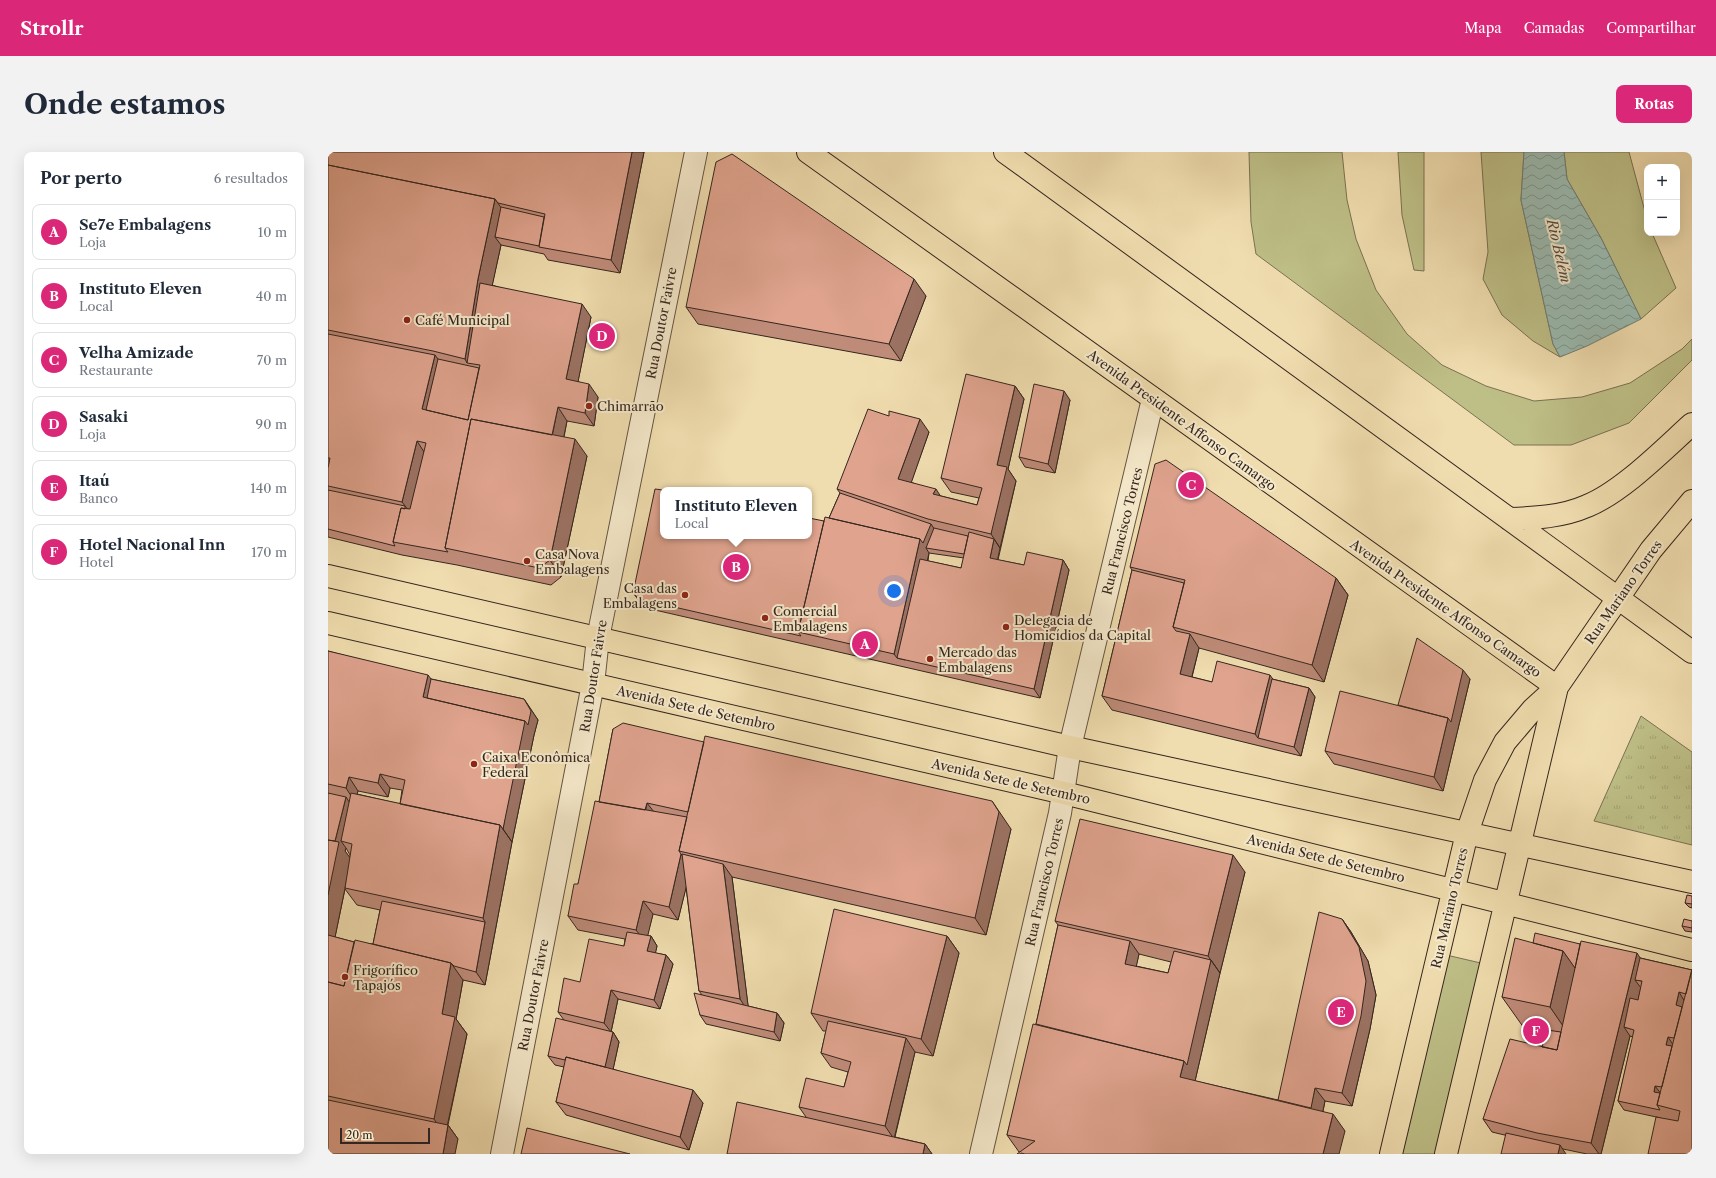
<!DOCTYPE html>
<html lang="pt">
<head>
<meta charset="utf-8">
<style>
  :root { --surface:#fff; --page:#f2f2f3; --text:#1f2937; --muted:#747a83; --line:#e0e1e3; --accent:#db2777 }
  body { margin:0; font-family:"Libre Caslon Text",serif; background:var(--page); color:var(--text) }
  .controls { position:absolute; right:12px; top:12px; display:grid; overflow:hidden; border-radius:8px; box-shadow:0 4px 16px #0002 }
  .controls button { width:36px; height:36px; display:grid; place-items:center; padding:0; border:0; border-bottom:1px solid var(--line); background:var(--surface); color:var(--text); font:20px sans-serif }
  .scale { position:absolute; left:12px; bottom:10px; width:90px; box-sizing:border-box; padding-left:4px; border:2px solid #35261f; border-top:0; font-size:11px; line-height:14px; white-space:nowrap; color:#35261f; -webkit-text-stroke:3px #f5e9cb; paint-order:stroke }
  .you { position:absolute; left:566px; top:439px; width:14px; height:14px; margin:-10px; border:3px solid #fff; border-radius:50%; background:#1a73e8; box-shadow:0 0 0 6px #1a73e833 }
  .badge { display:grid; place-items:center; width:26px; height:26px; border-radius:50%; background:var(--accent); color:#fff; font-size:13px; font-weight:700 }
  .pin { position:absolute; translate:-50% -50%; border:2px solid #fff; box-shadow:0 1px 4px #0006 }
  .popup { position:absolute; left:332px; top:335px; width:152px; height:52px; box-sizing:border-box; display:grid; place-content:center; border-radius:8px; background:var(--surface); filter:drop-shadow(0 1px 3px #0005); font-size:13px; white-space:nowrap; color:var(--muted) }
  .popup b { font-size:15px; color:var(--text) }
  .popup::after { content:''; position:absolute; left:50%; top:100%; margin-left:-8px; border:8px solid transparent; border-top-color:var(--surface) }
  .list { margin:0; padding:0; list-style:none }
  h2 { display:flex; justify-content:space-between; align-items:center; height:52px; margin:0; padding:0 16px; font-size:17px }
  h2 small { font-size:13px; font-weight:400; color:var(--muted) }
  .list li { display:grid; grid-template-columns:26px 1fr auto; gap:12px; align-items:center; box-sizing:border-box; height:56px; margin:0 8px 8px; padding:0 8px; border:1px solid var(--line); border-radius:8px }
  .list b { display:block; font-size:15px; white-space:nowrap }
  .list p { margin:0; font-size:13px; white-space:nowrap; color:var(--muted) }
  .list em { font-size:13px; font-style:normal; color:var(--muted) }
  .map { position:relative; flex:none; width:1364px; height:1002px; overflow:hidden; border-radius:8px }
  header { display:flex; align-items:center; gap:24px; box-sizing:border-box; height:56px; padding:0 20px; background:var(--accent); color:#fff }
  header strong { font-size:19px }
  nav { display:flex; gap:22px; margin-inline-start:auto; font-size:14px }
  .intro { display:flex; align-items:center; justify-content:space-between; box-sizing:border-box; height:96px; padding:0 24px }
  h1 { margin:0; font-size:28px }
  .button { padding:10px 18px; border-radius:8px; background:var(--accent); color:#fff; font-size:14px; font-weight:700 }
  main { display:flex; gap:24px; padding:0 24px }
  aside { flex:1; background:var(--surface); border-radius:8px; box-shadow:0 4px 16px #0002 }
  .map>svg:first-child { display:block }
  .green { fill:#bebf87; stroke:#7a7253 }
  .park { fill:url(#park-tufts); stroke:#7a7253 }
  .water { fill:url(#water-waves); stroke:#727f77 }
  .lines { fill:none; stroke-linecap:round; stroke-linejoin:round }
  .minor-casing { stroke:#645443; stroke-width:24 }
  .major-casing { stroke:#35261f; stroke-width:24 }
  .minor { stroke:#f5e9cb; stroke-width:22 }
  .major { stroke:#f0ddaf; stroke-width:22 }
  .wall { fill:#c08c7a; stroke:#35261f; fill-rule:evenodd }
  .shaded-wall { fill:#9c7263; stroke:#35261f }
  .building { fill:#dfa38e; stroke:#35261f }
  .poi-dot { fill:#8f2418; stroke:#f5e9cb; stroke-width:1.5 }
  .labels { text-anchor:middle; stroke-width:4; stroke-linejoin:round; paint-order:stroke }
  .poi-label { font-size:13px; fill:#35261f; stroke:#f5e9cb; text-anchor:start }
  .street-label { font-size:13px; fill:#35261f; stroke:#f5e9cb }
  .water-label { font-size:14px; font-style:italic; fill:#4e4b44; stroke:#f5e9cb }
</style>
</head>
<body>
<header>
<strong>Strollr</strong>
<nav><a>Mapa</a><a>Camadas</a><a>Compartilhar</a></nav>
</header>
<div class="intro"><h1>Onde estamos</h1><a class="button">Rotas</a></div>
<main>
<aside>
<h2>Por perto<small>6 resultados</small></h2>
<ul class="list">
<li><span class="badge">A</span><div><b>Se7e Embalagens</b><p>Loja</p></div><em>10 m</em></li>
<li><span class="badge">B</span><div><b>Instituto Eleven</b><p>Local</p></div><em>40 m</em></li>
<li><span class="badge">C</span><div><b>Velha Amizade</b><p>Restaurante</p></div><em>70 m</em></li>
<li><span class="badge">D</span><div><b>Sasaki</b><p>Loja</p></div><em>90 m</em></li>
<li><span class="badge">E</span><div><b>Itaú</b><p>Banco</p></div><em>140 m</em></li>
<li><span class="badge">F</span><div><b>Hotel Nacional Inn</b><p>Hotel</p></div><em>170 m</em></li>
</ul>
</aside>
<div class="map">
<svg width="1364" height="1002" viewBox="0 0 1364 1002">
  <defs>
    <pattern id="park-tufts" width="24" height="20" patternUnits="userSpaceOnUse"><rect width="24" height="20" fill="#bebf87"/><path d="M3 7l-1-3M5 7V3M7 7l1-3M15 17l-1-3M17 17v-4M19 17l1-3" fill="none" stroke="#a4a474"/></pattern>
    <pattern id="water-waves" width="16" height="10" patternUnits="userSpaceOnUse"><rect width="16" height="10" fill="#9bbbb1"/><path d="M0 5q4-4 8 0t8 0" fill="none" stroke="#7f988f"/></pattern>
  </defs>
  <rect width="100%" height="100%" fill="#f0ddaf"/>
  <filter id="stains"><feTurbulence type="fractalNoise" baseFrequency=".005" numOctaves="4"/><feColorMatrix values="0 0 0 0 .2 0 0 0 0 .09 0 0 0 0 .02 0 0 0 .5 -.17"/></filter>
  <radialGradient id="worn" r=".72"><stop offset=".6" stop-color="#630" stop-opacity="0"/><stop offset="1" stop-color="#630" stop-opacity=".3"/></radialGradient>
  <!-- green -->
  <path class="green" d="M 921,0 L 1014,0 L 1019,48 L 1028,87 L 1048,138 L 1079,182 L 1114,213 L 1158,234 L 1206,249 L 1254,245 L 1302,231 L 1354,197 L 1364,187 L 1364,208 L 1301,271 L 1243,293 L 1186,293 L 928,102 L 923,70 Z
    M 1070,0 L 1096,0 L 1096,119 L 1086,118 L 1074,63 Z
    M 1153,0 L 1196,0 L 1193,48 L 1225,192 L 1232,205 L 1205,189 L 1174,163 L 1155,127 L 1160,100 Z
    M 1236,0 L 1301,0 L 1319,67 L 1319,81 L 1324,81 L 1348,136 L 1313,167 L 1273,86 L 1239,27 Z
    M 1114,802 L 1157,812 L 1111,1002 L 1067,1002 Z"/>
  <!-- park -->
  <path class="park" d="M 1313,564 L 1364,600 L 1364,693 L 1266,669 Z"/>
  <!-- water -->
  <path class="water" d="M 1196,0 L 1236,0 L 1239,27 L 1273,86 L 1313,167 L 1259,194 L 1232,205 L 1225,192 L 1193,48 Z"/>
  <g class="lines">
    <defs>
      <path id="minor" d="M 174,1002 L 265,532 L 270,486 L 368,0
        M 653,1002 L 732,661 L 742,595 L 825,247"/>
      <path id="major" d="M 480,0 L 1229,535
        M 677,0 L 1364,500
        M 1181,367 C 1207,366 1234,365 1259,354 C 1294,340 1335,298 1364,272
        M 0,424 L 742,595 L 1364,730
        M 0,471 L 736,641 L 1364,798
        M 1063,1002 L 1139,681 L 1157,628 L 1177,590 L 1205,557 L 1229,535 L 1323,398 L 1364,349
        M 1118,1002 L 1229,535"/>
    </defs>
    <!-- minor casing -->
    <use href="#minor" class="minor-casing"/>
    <!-- major casing -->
    <use href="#major" class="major-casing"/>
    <!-- minor -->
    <use href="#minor" class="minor"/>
    <!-- major -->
    <use href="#major" class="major"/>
  </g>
  <!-- wall -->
  <path class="wall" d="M 0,0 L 316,0 L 292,121 L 220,108 L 216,102 L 173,93 L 164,133 L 263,165 L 250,229 L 270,245 L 266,274 L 239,269 L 236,285 L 259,304 L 233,425 L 223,433 L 129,413 L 74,403 L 0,385 Z
    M 598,144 L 573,209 L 370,172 L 358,155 Z
    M 687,234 L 696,247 L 680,317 L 688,329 L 670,408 L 696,413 L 735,408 L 741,418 L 712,546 L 318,456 L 312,450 L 305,441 L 496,369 L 501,366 L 512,341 L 509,337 L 601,280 L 583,330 L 613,344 L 649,353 L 651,346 L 623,340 L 613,326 ZM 601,401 L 636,406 L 633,416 L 600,409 Z
    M 742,248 L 727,321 L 697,315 L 691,305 Z
    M 802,415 L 1008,426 L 1020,443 L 996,530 L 871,496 L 864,525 L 884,530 L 944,527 L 981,536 L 987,545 L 973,604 L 784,558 L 774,544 L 804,418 Z
    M 0,499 L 103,527 L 196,547 L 210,568 L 206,583 L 184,690 L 157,833 L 135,828 L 128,867 L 139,882 L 120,973 L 130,987 L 0,1002 ZM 62,636 L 74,638 L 72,652 L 29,642 L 30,639 L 60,645 ZM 18,696 L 22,703 L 22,706 L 17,699 ZM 17,737 L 29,753 L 52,758 L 45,792 L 26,790 L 7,785 Z
    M 1142,527 L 1115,639 L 1006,612 L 997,599 L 1070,553 Z
    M 285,577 L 683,677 L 658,783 L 404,725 L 420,854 L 449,861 L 456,871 L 452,889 L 378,872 L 372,863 L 374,843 L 371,839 L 358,735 L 350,768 L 325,762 L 319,784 L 323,784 L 329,794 L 327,801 L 338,803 L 345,812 L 332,857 L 290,847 L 283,880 L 285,880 L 291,890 L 285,917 L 375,951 L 361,998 L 238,963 L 228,950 L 236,915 L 227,913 L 220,904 L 236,868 L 230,860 L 252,830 L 296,794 L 297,787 L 250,778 L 240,764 L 250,732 L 271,650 Z
    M 917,720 L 892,821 L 867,929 L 950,948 L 1014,767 L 1023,780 L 1040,809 L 1048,843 L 1042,877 L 1024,954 L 997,949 L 995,959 L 1017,979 L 691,1000 L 679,983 L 708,872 L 730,773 L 727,769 ZM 811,802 L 843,810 L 840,821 L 808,814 Z
    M 1364,744 L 1364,756 L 1361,755 L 1357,751 Z
    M 1364,769 L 1364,780 L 1357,779 L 1354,774 Z
    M 619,784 L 631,801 L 605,904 L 587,900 L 567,985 L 597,992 L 604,1002 L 399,1002 L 478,965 L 471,955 L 516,935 L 520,920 L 503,915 L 493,901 L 498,879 L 495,879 L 483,861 Z
    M 1205,791 L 1252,792 L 1364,818 L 1364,1002 L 1333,966 L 1296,958 L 1290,949 L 1305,885 L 1302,884 L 1273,1002 L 1259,1002 L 1235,997 L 1164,980 L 1155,967 L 1214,895 L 1218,881 L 1196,876 L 1174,845 Z"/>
  <!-- shaded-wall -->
  <path class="shaded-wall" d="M 304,0 L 316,0 L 292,121 L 283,108 Z
    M 167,47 L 179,64 L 167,85 L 173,93 L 162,144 L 139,211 L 137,207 L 150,127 Z
    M 586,127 L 598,144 L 573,209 L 561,192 Z
    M 254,152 L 263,165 L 248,240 L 238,227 Z
    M 107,203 L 116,216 L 105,263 L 94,257 Z
    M 261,232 L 270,245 L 266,274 L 257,261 Z
    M 687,234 L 696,247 L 680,317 L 688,329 L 672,396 L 663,382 L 669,313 Z
    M 736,239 L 742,248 L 727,321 L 720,312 Z
    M 230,255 L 239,269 L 233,298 L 224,285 Z
    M 592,267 L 601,280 L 580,340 L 570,327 Z
    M 247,287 L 259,304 L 233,425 L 222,408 Z
    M 89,289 L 98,303 L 84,363 L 74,350 Z
    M 608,337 L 617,351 L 605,342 Z
    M 603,372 L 609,381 L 598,396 L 601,401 L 577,508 L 569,506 L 566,502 L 592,387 Z
    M 666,387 L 672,396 L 668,415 L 662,406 Z
    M 735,408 L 741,418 L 712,546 L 706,537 Z
    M 1008,426 L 1020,443 L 996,530 L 984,513 Z
    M 862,482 L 871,496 L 861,536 L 852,522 Z
    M 1135,518 L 1142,527 L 1115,639 L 1106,625 L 1120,566 Z
    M 100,523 L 110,536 L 106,551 L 95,545 Z
    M 942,523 L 951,536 L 930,586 L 927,582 Z
    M 981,536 L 987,545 L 973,604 L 966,595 Z
    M 196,547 L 210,568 L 206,583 L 184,690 L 175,677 Z
    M 52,622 L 62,636 L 60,645 L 50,631 Z
    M 21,625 L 30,639 L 27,650 L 18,636 Z
    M 18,645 L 27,659 L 13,689 L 18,696 L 17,699 L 23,707 L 5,795 L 0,789 L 0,743 L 6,693 Z
    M 664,649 L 683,677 L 658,783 L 647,766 Z
    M 319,651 L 326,660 L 317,662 Z
    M 172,673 L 184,690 L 157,833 L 148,820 L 157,770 L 155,766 Z
    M 353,702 L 363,716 L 350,768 L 341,755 Z
    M 905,703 L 917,720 L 892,821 L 880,804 Z
    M 395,712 L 404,725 L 421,861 L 412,847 Z
    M 315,749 L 325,762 L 318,791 L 308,778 Z
    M 1014,767 L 1023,780 L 1040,809 L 1048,843 L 1042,877 L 1024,954 L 1014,941 Z
    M 323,784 L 329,794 L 326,808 L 319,799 Z
    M 619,784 L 631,801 L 605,904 L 593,887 Z
    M 802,789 L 811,802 L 806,825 L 797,812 Z
    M 1235,799 L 1251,821 L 1244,887 L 1222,855 Z
    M 1309,801 L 1318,815 L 1314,829 L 1307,828 L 1313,836 L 1303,877 L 1296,875 L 1302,884 L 1273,1002 L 1271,1002 L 1263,991 Z
    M 338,803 L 345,812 L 332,857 L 326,848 Z
    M 883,808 L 892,821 L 864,942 L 852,925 Z
    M 123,811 L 135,828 L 128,867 L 139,882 L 117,984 L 106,967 L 114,862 Z
    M 283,838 L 290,847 L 283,880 L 276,871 Z
    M 1351,840 L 1357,850 L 1354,862 L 1348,853 Z
    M 449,861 L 456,871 L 452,889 L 446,880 Z
    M 285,880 L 291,890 L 283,927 L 276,918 Z
    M 1340,885 L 1346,894 L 1344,902 L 1338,893 Z
    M 578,886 L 587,900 L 566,987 L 557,974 Z
    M 1327,934 L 1334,943 L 1326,940 Z
    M 987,936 L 997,949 L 992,973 L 982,959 Z
    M 365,938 L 375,951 L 361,998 L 352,985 Z
    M 1005,962 L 1017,979 L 1011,1002 L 995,1002 Z
    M 120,973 L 130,987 L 127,1002 L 115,1002 Z
    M 597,992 L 604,1002 L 595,1002 Z
    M 1232,993 L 1238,1002 L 1230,1002 Z"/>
  <!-- building -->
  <path class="building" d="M 0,0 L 304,0 L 283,108 L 211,95 L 217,62 L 170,51 L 167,47 L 0,13 Z
    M 404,2 L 586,127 L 561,192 L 358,155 L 388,10 Z
    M 0,13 L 167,47 L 150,127 L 137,207 L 105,199 L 0,178 Z
    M 173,55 L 216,65 L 211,94 L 167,85 Z
    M 152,131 L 254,152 L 238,227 L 261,232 L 257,261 L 230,255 L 224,283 L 143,267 L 117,396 L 120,400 L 65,390 L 73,356 L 82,357 L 98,291 L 89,289 L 74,350 L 0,334 L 0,316 L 2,306 L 0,306 L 0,182 L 107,203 L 94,257 L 140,268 L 152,213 L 139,211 Z
    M 110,207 L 151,216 L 140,268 L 98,258 Z
    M 638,222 L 687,234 L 669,313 L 679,315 L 663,382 L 600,367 L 509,337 L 540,257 L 561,264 L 561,259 L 592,267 L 570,327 L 608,337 L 605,342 L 649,353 L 654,336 L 613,326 Z
    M 706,232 L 736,239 L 720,312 L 691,305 Z
    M 143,267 L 247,287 L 222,408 L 211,416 L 117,396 Z
    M 838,308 L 1008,426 L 984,513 L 845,475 L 857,428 L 802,415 L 827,312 Z
    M 327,337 L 335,338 L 335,384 L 481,384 L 481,366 L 496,369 L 470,480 L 473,484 L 311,447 L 305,441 Z
    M 0,338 L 77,354 L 77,357 L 73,356 L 65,390 L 67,394 L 0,377 Z
    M 512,341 L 603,372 L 595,391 L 592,387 L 501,366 Z
    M 497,365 L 592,387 L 566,502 L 470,480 Z
    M 606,376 L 640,384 L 636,402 L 598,396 Z
    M 641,380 L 666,387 L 662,406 L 696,413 L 699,400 L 735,408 L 706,537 L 569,506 L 592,407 L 633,416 Z
    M 804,418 L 856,431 L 845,475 L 848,479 L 862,482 L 852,522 L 884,530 L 889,509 L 942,523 L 927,582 L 774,544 Z
    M 1089,486 L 1135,518 L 1123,570 L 1120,566 L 1070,553 Z
    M 0,499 L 100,523 L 95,545 L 197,569 L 175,677 L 172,673 L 72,652 L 77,628 L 52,622 L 50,631 L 21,625 L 18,636 L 0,632 Z
    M 103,527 L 196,547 L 203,559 L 200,573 L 197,569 L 99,546 Z
    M 944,527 L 981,536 L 966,595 L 930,586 Z
    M 1012,539 L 1120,566 L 1106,625 L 997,599 Z
    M 295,571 L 376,590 L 360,660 L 319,651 L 317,658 L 271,650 L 285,577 Z
    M 377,584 L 664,649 L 671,660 L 647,766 L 351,699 Z
    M 0,641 L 18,645 L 7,689 L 0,688 Z
    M 23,641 L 172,673 L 155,766 L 17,736 L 24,692 L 13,689 Z
    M 267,649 L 359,665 L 351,699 L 353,702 L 341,755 L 315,749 L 308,778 L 240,764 L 246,732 L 250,732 Z
    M 752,667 L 905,703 L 880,804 L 727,769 Z
    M 0,688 L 11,690 L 0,743 Z
    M 354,702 L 395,712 L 412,847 L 371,839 Z
    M 1359,743 L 1364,744 L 1364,752 L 1357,751 Z
    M 54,749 L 157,770 L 148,820 L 126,814 L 123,811 L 45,792 Z
    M 506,757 L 619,784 L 593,887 L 483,861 Z
    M 991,760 L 1014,767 L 1031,795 L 1038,829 L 1033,864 L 1014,941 L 987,936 L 983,956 L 950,948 Z
    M 1356,767 L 1364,769 L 1364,776 L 1354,774 Z
    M 730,773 L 802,789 L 797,812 L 840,821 L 846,799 L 883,808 L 859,913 L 856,909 L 708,872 Z
    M 299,780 L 323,784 L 319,799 L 338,803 L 326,848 L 283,838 L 276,871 L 230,860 L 236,826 L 252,830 L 261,787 L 296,794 Z
    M 1207,781 L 1252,792 L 1247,816 L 1235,799 L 1205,791 Z
    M 0,783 L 26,790 L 16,834 L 0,830 Z
    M 1187,786 L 1235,799 L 1222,855 L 1174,845 Z
    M 27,788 L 123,811 L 114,862 L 127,865 L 106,967 L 0,944 L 0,830 L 16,834 Z
    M 1253,789 L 1309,801 L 1263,991 L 1209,981 L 1155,967 L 1182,887 L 1229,898 Z
    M 1312,806 L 1364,818 L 1358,842 L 1351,840 L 1348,853 L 1354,855 L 1346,886 L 1340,885 L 1338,893 L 1344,894 L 1334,935 L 1327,934 L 1326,940 L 1332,941 L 1329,953 L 1332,958 L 1290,949 L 1306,878 L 1296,875 L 1302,846 L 1310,848 L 1314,829 L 1307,828 Z
    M 1364,817 L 1364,1002 L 1320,1002 L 1328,965 L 1350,969 L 1352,959 L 1329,953 Z
    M 366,841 L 449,861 L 446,880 L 372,863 Z
    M 228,866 L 285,880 L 277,915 L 238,905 L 237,908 L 220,904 Z
    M 500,869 L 578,886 L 557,974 L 471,955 L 478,926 L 516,935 L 523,910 L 493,901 Z
    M 705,872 L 856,909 L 852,925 L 1005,962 L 995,1002 L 697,1002 L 693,1001 L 693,1002 L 689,1002 L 707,989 L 679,983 Z
    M 1219,878 L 1233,880 L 1229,898 L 1214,895 Z
    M 238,905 L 365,938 L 352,985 L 228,950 Z
    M 0,948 L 120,973 L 115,1002 L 0,1002 Z
    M 409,950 L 597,992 L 595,1002 L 399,1002 Z
    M 199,976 L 302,1002 L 193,1002 Z
    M 1178,981 L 1232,993 L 1230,1002 L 1173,1002 Z"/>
  <!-- markers -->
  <g class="poi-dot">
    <circle cx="79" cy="168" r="4"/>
    <circle cx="261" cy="254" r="4"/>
    <circle cx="199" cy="409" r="4"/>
    <circle cx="357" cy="443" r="4"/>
    <circle cx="437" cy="466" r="4"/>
    <circle cx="678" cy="475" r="4"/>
    <circle cx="602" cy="507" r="4"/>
    <circle cx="146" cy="612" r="4"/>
    <circle cx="17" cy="825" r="4"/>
  </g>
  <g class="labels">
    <!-- poi labels -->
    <g class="poi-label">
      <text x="87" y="173">Café Municipal</text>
      <text x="269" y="259">Chimarrão</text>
      <text x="207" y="407">Casa Nova<tspan x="207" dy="15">Embalagens</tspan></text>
      <text x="349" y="441" text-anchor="end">Casa das<tspan x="349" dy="15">Embalagens</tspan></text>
      <text x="445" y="464">Comercial<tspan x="445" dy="15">Embalagens</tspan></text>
      <text x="686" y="473">Delegacia de<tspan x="686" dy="15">Homicídios da Capital</tspan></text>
      <text x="610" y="505">Mercado das<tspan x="610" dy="15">Embalagens</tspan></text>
      <text x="154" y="610">Caixa Econômica<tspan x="154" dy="15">Federal</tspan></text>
      <text x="25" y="823">Frigorífico<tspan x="25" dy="15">Tapajós</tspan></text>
    </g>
    <!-- street labels -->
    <g class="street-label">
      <text transform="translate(333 171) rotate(-79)" y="5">Rua Doutor Faivre</text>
      <text transform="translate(854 268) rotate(36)" y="5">Avenida Presidente Affonso Camargo</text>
      <text transform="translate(794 379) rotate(-76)" y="5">Rua Francisco Torres</text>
      <text transform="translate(1295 440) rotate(-55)" y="5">Rua Mariano Torres</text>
      <text transform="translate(1118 456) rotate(35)" y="5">Avenida Presidente Affonso Camargo</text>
      <text transform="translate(265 524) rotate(-81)" y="5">Rua Doutor Faivre</text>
      <text transform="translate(368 556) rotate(13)" y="5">Avenida Sete de Setembro</text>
      <text transform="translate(683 629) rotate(13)" y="5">Avenida Sete de Setembro</text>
      <text transform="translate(998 706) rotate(14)" y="5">Avenida Sete de Setembro</text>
      <text transform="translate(716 730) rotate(-77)" y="5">Rua Francisco Torres</text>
      <text transform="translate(1121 756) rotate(-77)" y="5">Rua Mariano Torres</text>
      <text transform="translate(205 843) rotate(-79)" y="5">Rua Doutor Faivre</text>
    </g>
    <!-- water labels -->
    <g class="water-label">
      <text transform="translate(1231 99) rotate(77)" y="5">Rio Belém</text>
    </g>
  </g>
  <rect width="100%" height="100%" filter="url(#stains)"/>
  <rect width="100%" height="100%" fill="url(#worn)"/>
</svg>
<div class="controls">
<button>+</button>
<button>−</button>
</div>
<div class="scale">20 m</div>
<div class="you"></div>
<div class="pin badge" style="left:537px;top:492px">A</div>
<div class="pin badge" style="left:408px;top:415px">B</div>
<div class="popup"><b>Instituto Eleven</b>Local</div>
<div class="pin badge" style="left:863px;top:333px">C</div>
<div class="pin badge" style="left:274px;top:184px">D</div>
<div class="pin badge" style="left:1013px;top:860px">E</div>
<div class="pin badge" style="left:1208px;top:879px">F</div>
</div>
</main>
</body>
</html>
